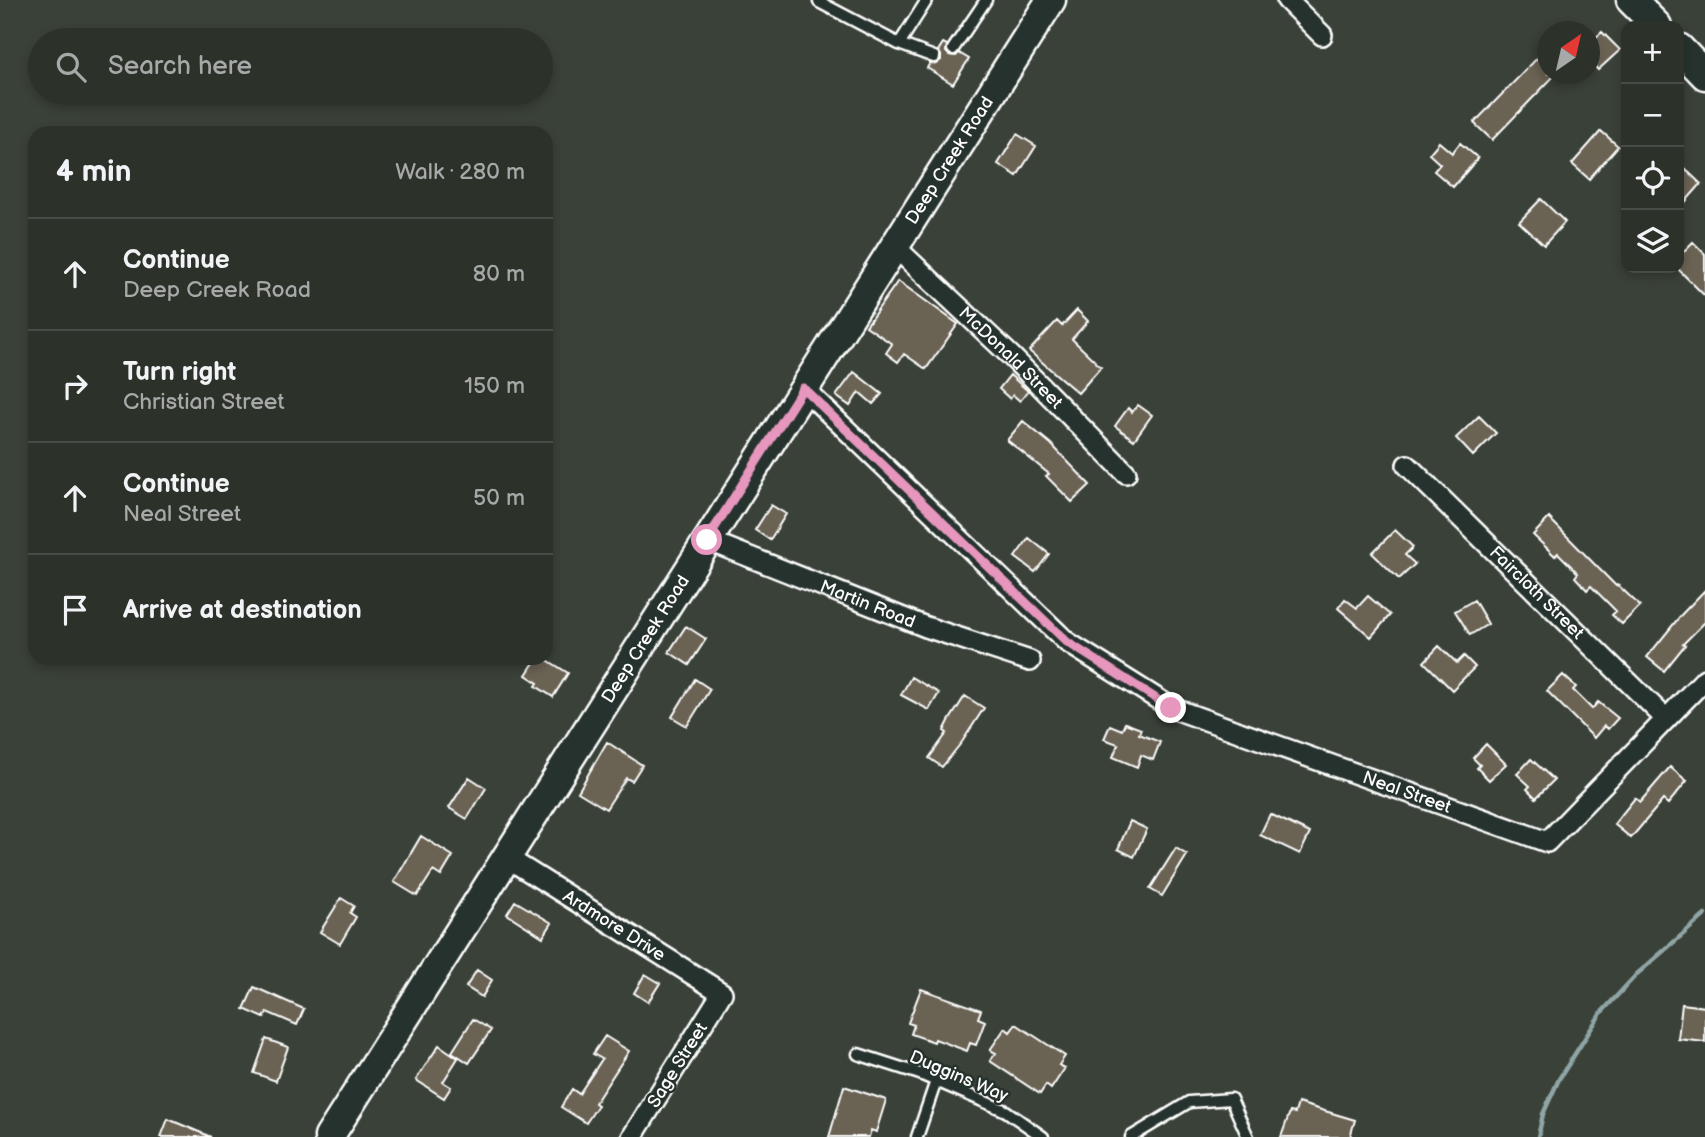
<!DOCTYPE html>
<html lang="en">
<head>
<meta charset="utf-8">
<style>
  :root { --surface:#2c312a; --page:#383d36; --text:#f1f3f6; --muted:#a6a9a8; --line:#484c47 }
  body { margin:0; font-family:"Balsamiq Sans",sans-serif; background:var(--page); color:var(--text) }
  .controls { position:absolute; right:21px; top:21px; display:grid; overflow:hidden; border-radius:14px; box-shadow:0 4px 10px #0003 }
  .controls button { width:63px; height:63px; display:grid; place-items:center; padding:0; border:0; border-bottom:2px solid var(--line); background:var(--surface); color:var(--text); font:35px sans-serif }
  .compass { position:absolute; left:1537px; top:21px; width:63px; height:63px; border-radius:50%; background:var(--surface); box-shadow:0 4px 10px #0003; rotate:34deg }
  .stop { position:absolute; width:21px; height:21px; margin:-16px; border:5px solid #e797bd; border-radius:50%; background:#fff }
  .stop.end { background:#e797bd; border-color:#fff; box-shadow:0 2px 7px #0008 }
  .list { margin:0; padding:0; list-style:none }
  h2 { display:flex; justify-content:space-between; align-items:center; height:91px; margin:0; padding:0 28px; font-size:30px }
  h2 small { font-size:23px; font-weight:400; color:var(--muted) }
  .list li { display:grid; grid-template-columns:46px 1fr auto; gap:21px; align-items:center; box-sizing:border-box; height:112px; padding:0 28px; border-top:2px solid var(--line) }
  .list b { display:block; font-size:26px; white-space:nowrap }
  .list p { margin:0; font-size:23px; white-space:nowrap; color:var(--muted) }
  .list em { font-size:23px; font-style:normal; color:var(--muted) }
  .icon { flex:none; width:38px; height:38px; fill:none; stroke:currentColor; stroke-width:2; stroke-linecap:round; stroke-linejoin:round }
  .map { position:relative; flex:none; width:1705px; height:1137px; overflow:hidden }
  .search { position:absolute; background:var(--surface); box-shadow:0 4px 10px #0003; left:28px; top:28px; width:525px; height:77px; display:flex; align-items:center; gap:18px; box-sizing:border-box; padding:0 24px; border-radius:38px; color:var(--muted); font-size:26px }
  .panel { position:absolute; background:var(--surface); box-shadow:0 4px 10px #0003; left:28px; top:126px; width:525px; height:539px; border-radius:21px }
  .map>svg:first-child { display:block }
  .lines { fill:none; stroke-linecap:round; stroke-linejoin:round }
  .stream { stroke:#90a5a6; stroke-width:4.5 }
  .building { fill:#6a6253; stroke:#fff; stroke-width:2 }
  .lane-casing { stroke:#fff; stroke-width:15 }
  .street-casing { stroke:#fff; stroke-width:24 }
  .secondary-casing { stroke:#fff; stroke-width:33 }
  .lane { stroke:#26332d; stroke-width:10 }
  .street { stroke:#26332d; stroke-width:19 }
  .secondary { stroke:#26332d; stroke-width:28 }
  .route { stroke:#e797bd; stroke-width:9 }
  .labels { text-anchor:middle; stroke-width:5; stroke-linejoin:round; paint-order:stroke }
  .street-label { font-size:18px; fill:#fff; stroke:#26332d }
</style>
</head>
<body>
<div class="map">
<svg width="1705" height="1137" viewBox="0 0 1705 1137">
  <rect width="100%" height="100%" fill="#3a4138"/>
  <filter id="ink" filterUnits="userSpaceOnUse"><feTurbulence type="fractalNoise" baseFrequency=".0143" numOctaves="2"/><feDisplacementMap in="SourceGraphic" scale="14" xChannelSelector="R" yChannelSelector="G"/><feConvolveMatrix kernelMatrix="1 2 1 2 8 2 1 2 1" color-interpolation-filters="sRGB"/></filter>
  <g filter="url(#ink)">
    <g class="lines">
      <!-- stream -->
      <path class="stream" d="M 1538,1137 L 1543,1114 L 1559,1079 L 1601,1013 L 1637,974 L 1705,915"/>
    </g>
    <!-- building -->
    <path class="building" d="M 1602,32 L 1620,50 L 1598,70 L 1590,61 L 1590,43 Z
      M 943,43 L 947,45 L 946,52 L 949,55 L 956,56 L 959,53 L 969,59 L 953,84 L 927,68 L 930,63 L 936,64 L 941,60 L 941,55 L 938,51 Z
      M 1548,47 L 1548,74 L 1556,74 L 1492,140 L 1474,123 Z
      M 1601,131 L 1618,146 L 1589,179 L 1572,164 Z
      M 1017,134 L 1036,146 L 1017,176 L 998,164 Z
      M 1439,142 L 1452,153 L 1460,143 L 1478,158 L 1453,187 L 1434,171 L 1440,164 L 1429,154 Z
      M 1679,163 L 1701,184 L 1679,209 Z
      M 1541,199 L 1565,222 L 1544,245 L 1519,222 Z
      M 1693,242 L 1705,254 L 1705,296 L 1679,270 L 1679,256 Z
      M 898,281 L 958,324 L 926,369 L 904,354 L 898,362 L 886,353 L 892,344 L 866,326 Z
      M 1077,310 L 1088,321 L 1072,339 L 1101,367 L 1078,393 L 1029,351 L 1057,321 L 1062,326 Z
      M 854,372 L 882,394 L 873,404 L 859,392 L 850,406 L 836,396 Z
      M 1010,375 L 1028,391 L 1020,401 L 1013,395 L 1010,399 L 999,389 Z
      M 1138,405 L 1152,415 L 1134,440 L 1115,426 L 1128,408 L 1132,412 Z
      M 1479,416 L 1496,433 L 1473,456 L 1456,438 Z
      M 1023,421 L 1051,444 L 1090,485 L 1072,502 L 1046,476 L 1049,474 L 1007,440 Z
      M 771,505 L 786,514 L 770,540 L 755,530 Z
      M 1549,518 L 1616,586 L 1618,585 L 1640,606 L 1622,624 L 1612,615 L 1616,611 L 1591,586 L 1587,590 L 1575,577 L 1578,573 L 1558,553 L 1555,556 L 1533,535 Z
      M 1395,530 L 1413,547 L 1405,555 L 1415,564 L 1399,579 L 1372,553 Z
      M 1029,538 L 1049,554 L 1035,572 L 1015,557 Z
      M 1705,590 L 1705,622 L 1683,644 L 1685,645 L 1664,671 L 1647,657 L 1681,615 Z
      M 1368,596 L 1390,615 L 1371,637 L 1338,608 L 1345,599 L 1357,608 Z
      M 1474,600 L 1488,624 L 1470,635 L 1455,611 Z
      M 686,626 L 706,639 L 689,665 L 669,652 Z
      M 1439,646 L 1457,663 L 1464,656 L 1475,667 L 1452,690 L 1424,662 Z
      M 537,658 L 544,658 L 568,673 L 553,697 L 536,686 L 538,683 L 526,675 Z
      M 1563,675 L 1576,687 L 1573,690 L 1592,709 L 1598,702 L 1618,718 L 1608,729 L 1604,726 L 1594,738 L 1547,691 Z
      M 911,677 L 939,693 L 929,710 L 901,695 Z
      M 695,679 L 710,689 L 687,726 L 672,717 Z
      M 965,696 L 984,708 L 962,742 L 942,767 L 929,758 L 947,733 L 944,731 L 949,721 Z
      M 1125,723 L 1141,729 L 1139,734 L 1160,742 L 1153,760 L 1141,755 L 1137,767 L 1113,757 L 1118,744 L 1104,739 L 1110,725 L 1122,730 Z
      M 607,742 L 642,765 L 632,781 L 626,778 L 606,809 L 578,792 Z
      M 1486,744 L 1506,764 L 1489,780 L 1477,768 L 1480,765 L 1473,758 Z
      M 1531,759 L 1554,780 L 1536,798 L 1527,789 L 1530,786 L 1517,774 Z
      M 1670,767 L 1687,781 L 1668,804 L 1663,800 L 1631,838 L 1614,824 L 1635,798 L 1640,802 Z
      M 469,777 L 486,788 L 467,819 L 449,808 Z
      M 1270,814 L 1310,833 L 1300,854 L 1260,835 Z
      M 1130,821 L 1147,829 L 1134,857 L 1118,849 Z
      M 421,836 L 453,856 L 441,876 L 433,871 L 417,896 L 394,882 Z
      M 1176,848 L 1187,855 L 1162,896 L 1150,889 Z
      M 341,898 L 354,906 L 350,913 L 356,917 L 340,944 L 320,932 Z
      M 515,901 L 552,923 L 543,937 L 507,914 Z
      M 477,970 L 492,980 L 482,997 L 466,987 Z
      M 645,974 L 660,983 L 648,1002 L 634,993 Z
      M 254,987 L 304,1009 L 297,1025 L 267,1012 L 264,1018 L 244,1009 Z
      M 921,989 L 981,1010 L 978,1018 L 985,1021 L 976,1045 L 970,1043 L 967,1051 L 935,1039 L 934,1042 L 911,1034 L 914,1025 L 908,1023 Z
      M 1682,1004 L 1705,1007 L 1705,1042 L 1678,1039 Z
      M 473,1019 L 491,1030 L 469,1063 L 452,1052 Z
      M 1016,1024 L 1065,1056 L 1059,1065 L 1065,1068 L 1051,1089 L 1046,1085 L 1040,1094 L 990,1061 L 996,1053 L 990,1050 L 1005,1028 L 1010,1032 Z
      M 605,1036 L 629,1051 L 595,1103 L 598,1105 L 586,1123 L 561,1107 L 572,1089 L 579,1094 L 602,1059 L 593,1054 Z
      M 266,1039 L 288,1047 L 276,1081 L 254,1073 Z
      M 439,1045 L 458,1058 L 443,1082 L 451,1087 L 444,1098 L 416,1080 Z
      M 844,1086 L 886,1100 L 876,1132 L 871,1130 L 869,1137 L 829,1137 Z
      M 1298,1103 L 1355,1120 L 1350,1137 L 1281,1137 L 1290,1112 L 1295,1113 Z
      M 168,1119 L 211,1137 L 161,1137 Z"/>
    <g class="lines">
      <defs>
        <path id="lane" d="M 819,2 L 899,44 L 927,0
          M 899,44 L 934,57
          M 953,49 L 986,0
          M 858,1054 L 920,1074 L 1006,1111 L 1043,1137
          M 917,1137 L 936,1081
          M 1131,1137 L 1189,1102 L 1231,1099 L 1248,1137"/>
        <g id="street">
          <path d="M 1287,0 L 1322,35"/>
          <path id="s1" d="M 893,245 L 1011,356 L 1126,473"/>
          <path id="s2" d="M 803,388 L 1067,642 L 1172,708 L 1547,842 L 1705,679"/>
          <path id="s3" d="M 1407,465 L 1666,719"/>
          <path id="s4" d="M 707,540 L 926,627 L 1030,661"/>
          <path id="s5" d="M 506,857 L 722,993 L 632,1137"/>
        </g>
        <g id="secondary">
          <path d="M 1631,0 L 1657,26"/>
          <path d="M 1679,48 L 1705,75"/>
          <path id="s6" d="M 329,1137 L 1051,0"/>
        </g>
      </defs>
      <!-- lane casing -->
      <use href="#lane" class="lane-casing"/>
      <!-- street casing -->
      <use href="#street" class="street-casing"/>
      <!-- secondary casing -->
      <use href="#secondary" class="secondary-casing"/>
      <!-- lane -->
      <use href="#lane" class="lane"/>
      <!-- street -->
      <use href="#street" class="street"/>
      <!-- secondary -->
      <use href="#secondary" class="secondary"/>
    </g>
  </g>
  <g class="lines" filter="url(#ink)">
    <!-- route -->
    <path class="route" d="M 707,540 L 803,388 L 1067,642 L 1171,708"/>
  </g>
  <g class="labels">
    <!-- street labels -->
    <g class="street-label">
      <text dy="6" stroke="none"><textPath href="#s6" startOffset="1157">Deep Creek Road</textPath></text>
      <text dy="6" stroke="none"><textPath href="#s1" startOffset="163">McDonald Street</textPath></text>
      <text dy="6" stroke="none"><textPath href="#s3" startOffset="182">Faircloth Street</textPath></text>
      <text dy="6" stroke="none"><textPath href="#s4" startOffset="173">Martin Road</textPath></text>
      <text dy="6" stroke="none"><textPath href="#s6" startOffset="590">Deep Creek Road</textPath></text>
      <text dy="6" stroke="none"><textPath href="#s2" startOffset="740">Neal Street</textPath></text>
      <text dy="6" stroke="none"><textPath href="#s5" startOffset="128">Ardmore Drive</textPath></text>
      <text transform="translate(677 1065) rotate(-58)" y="6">Sage Street</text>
      <text transform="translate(959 1076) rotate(23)" y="6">Duggins Way</text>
    </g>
  </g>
</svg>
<div class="controls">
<button>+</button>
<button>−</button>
<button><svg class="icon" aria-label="locate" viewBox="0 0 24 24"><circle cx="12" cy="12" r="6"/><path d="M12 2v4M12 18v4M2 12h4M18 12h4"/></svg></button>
<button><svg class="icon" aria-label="layers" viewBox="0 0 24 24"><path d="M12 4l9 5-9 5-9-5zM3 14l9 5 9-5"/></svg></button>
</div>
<svg class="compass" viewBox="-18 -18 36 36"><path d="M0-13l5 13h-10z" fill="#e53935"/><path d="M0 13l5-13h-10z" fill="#a6a9a8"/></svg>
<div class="stop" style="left:707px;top:540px"></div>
<div class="stop end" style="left:1171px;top:708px"></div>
<div class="search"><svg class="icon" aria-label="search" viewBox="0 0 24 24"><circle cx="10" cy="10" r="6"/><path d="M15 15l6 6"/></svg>Search here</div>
<section class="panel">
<h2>4 min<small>Walk · 280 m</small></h2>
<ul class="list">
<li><svg class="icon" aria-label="ahead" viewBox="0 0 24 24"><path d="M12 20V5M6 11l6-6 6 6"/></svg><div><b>Continue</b><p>Deep Creek Road</p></div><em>80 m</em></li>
<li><svg class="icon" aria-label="right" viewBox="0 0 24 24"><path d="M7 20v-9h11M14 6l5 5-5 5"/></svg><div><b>Turn right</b><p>Christian Street</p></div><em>150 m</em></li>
<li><svg class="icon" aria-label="ahead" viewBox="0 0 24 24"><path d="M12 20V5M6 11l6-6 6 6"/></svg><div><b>Continue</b><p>Neal Street</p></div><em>50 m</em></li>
<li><svg class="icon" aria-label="arrive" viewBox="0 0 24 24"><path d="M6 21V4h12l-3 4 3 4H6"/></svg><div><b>Arrive at destination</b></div></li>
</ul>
</section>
</div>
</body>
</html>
